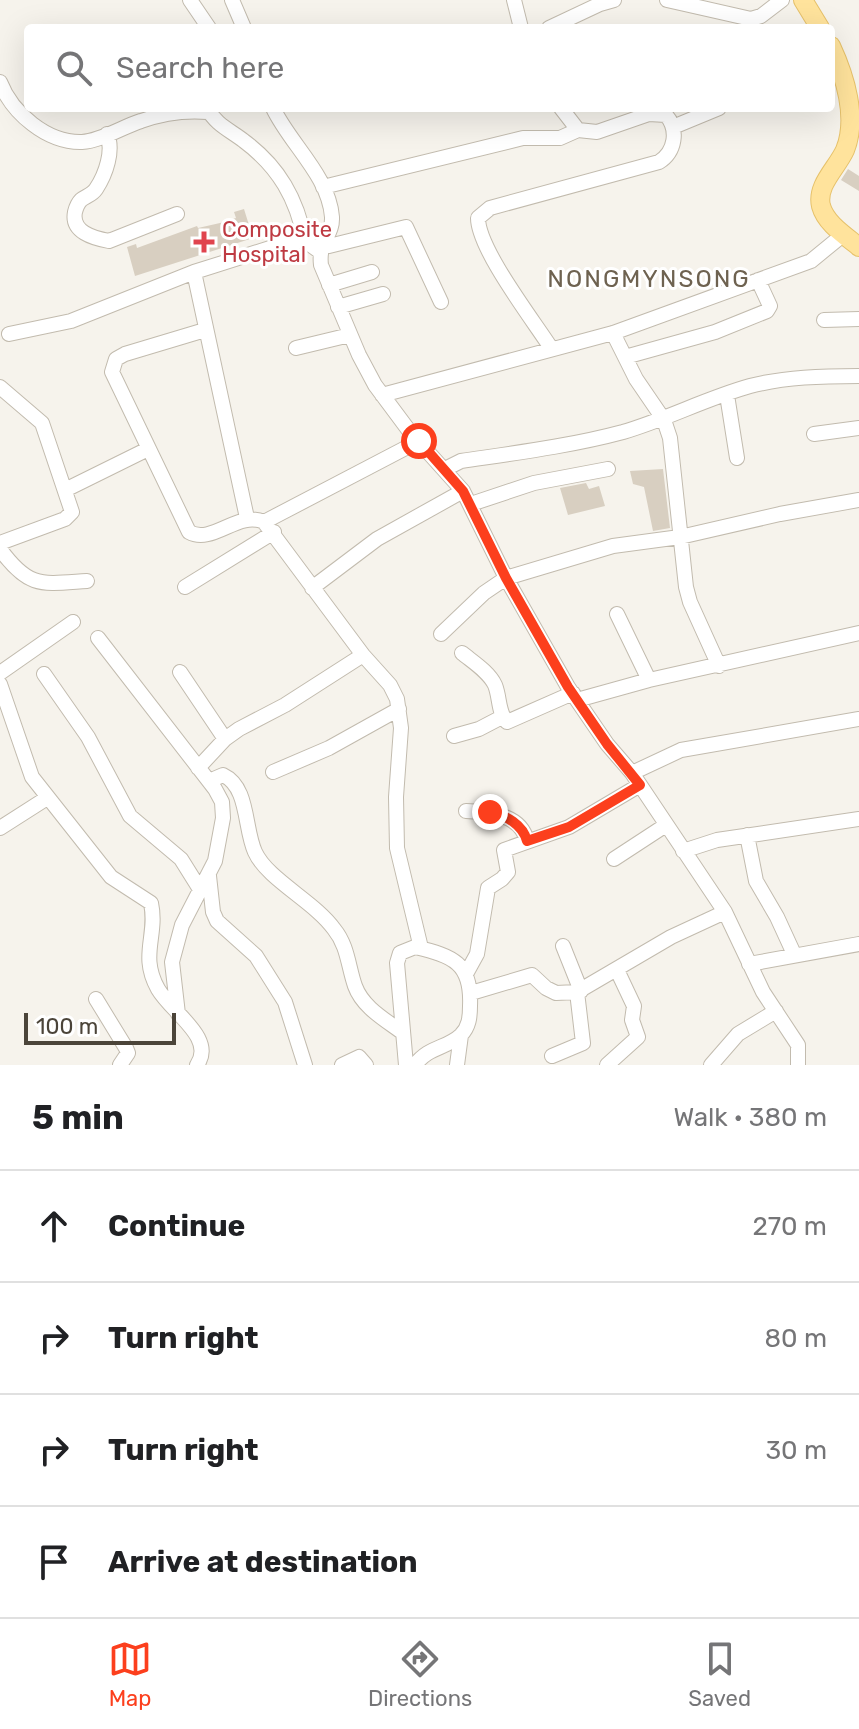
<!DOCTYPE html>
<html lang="en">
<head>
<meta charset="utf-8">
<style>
  :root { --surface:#fff; --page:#f2f2f2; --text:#202124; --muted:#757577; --line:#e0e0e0; --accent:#fc3f1d }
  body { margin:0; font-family:Rubik,sans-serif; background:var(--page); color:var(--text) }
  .scale { position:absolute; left:24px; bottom:20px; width:152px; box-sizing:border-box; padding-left:8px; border:4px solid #4b4439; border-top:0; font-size:22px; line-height:28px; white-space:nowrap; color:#4b4439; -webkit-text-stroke:6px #fff; paint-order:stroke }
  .stop { position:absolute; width:24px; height:24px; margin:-18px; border:6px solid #fc3f1d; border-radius:50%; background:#fff }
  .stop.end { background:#fc3f1d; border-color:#fff; box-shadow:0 2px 8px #0008 }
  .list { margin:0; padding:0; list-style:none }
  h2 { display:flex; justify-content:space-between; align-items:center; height:104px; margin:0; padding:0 32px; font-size:34px }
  h2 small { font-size:26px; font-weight:400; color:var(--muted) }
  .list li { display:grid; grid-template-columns:52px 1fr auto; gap:24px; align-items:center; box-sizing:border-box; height:112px; padding:0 32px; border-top:2px solid var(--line) }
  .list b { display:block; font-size:30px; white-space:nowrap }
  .list em { font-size:26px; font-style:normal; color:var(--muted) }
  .icon { flex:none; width:44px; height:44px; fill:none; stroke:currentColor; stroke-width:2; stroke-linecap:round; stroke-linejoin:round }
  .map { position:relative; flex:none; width:859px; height:1065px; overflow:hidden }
  .search { position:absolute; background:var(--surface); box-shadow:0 8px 32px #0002; left:24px; right:24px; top:24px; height:88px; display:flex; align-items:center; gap:20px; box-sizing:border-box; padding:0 28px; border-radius:8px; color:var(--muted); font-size:30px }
  .sheet { height:552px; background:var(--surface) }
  nav { display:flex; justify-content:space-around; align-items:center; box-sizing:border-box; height:112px; border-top:2px solid var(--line); background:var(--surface); font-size:22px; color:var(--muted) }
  nav a { display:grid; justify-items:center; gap:4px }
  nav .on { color:var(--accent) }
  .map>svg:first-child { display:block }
  .building { fill:#d8cfc1 }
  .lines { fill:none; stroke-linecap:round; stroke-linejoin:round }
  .minor-casing { stroke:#c2bbae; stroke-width:16 }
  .major-casing { stroke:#e6c16a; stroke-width:20 }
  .minor { stroke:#fff; stroke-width:14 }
  .major { stroke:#ffe39c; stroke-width:18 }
  .route { stroke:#fc3f1d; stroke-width:10 }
  .health-dot { fill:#e0444e; stroke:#fff; stroke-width:3 }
  .labels { text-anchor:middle; stroke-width:6; stroke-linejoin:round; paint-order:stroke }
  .health-label { font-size:22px; fill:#be3a42; stroke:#fff; text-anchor:start }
  .neighbourhood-label { font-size:24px; letter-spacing:2px; fill:#6e6250; stroke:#fff }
</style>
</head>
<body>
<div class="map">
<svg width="859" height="1065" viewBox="0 0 859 1065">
  <rect width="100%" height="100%" fill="#f6f3ec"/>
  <!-- building -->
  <path class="building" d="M 848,169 L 859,176 L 859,191 L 841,180 Z
    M 244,209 L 253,238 L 135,276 L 127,247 L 136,244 L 137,248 L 197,226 L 198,228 L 220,223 L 236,218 L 234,212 Z
    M 663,469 L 670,528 L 653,531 L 644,487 L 633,484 L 630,471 Z
    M 586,483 L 589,489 L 599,486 L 605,506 L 568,515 L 560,488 Z"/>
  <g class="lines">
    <defs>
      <path id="minor" d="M 190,0 L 209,28
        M 232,0 L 244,28
        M 514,0 L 521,28
        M 667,0 L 751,19 L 761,16 L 782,0
        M 549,28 L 600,4 L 614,0
        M 0,82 C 12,113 47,143 82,142 C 101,141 122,127 141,121 C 163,113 184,110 208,112
        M 207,108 C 216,125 230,130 244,141 C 279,167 297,199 305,241
        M 273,108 C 290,144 329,176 332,217 C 333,236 318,241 321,265 L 359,355 L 375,385 L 410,432 L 463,491 L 506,578 L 568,687 L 607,744 L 632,773 L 725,912 L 763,992 L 798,1045 L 798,1065
        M 673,127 L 719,108
        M 107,134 C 114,150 106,174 96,189 C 92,195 86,196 81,200 C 78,203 76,208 75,212 C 71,232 93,238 109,241 L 177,214
        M 323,187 L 523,138 L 560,138 L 578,130
        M 321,245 L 329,246 L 406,227 L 441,302
        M 194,272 L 247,518
        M 329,285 L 372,272
        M 338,307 L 383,294
        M 824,320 L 859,319
        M 205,330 L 125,354 L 116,359 L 112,372 L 189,532 C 213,545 238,510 264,522 L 363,655 L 390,685 L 397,699 L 401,728 L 396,797 L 397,848 L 421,948
        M 613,333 L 636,379 L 664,420 L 670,438 L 686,587 L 690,602 L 719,666
        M 9,334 L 71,321 L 194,272 L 286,243 L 305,241 L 319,251
        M 296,348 L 350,335
        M 551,348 C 533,320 478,249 478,218 L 490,208 L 659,162 C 675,152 679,130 666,115 L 649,114 L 597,132 L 578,130 L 561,108
        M 625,357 L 715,332 L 767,311 L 770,306 L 758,280
        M 0,387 L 42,423 L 72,512 L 65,519 L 0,543
        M 382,395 L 613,333 L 811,261 L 844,234
        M 727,395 L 737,458
        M 814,434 L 859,428
        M 445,469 L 461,461 C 515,453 571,446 623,432 C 667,419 707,398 750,386 C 785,377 823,376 859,376
        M 65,490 L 148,449
        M 471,504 L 534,483 L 608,469
        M 264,522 L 419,441
        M 0,549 C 29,589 42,584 87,581
        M 185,587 L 274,532
        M 312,588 L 377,539 L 463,491
        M 617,614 L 649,680
        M 441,634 L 484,593 L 506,578 L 613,546 L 680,537 L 780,514 L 859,500
        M 98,638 L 215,789 L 222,802 L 223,818 L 215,861 L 182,925 L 172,962 L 178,1014
        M 462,653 C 473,662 489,672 495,685 C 500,697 498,713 507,722 L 573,693
        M 180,672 L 225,739
        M 0,673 L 73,622
        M 44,674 L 88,737 L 130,816 L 181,859 L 201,891
        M 0,684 L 32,777 L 111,877 L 151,903 C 158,936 139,955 158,989 C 172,1013 216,1038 197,1065
        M 577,700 L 649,680 L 859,633
        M 454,736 L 479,729 L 502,717
        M 198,768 L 225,739 L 239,729 L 285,705 L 363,655
        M 273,772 L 329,748 L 399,709
        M 632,773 L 681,750 L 859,719
        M 209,781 L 223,775 C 249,787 244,828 255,852 C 267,879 315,902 334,929 C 348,946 348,966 355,986 C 363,1008 386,1020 403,1033
        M 466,811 C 489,812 521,814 527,841
        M 0,828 L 47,798
        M 747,835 L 756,881 L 777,917 L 794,954
        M 683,851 L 717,840 L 859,819
        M 614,859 L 666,825
        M 209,876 L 213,912 L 217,921 L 256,956 L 285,1002 L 305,1065
        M 563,946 L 581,991
        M 749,964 L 859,944
        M 466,974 L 477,954 L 488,888 L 502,879 L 508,872 L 504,850 L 569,827 L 640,785
        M 471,993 L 532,975 L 546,988 L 556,993 L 577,992 L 671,937 L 725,912
        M 96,999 L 126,1048 L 128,1053 L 120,1065
        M 552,1056 L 583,1043 L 577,992
        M 342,1065 L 359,1057 L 366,1065
        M 406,1065 L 397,963 L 400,953 L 415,947 C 453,956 472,963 470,1006 C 470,1017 469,1027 461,1035 C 446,1049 429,1046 415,1065
        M 457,1065 L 461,1035
        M 607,1065 L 638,1037 L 632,1020 L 634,1006 L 617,970
        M 711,1065 L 738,1034 L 776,1011"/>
      <path id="major" d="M 803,0 L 820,28
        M 831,46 C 845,76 858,118 845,150 C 837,168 816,185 821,206 C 826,224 846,236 859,247"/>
    </defs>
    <!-- minor casing -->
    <use href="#minor" class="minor-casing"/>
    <!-- major casing -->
    <use href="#major" class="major-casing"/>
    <!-- minor -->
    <use href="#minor" class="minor"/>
    <!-- major -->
    <use href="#major" class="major"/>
  </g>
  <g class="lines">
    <!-- route -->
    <path class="route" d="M 419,441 L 463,491 L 506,578 L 568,687 L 607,744 L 640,785 L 569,827 L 527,841 C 523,825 506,815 490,812"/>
  </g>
  <!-- markers -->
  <path class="health-dot" d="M200 230h8v8h8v8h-8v8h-8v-8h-8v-8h8z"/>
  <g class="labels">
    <!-- health labels -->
    <g class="health-label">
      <text x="222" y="237">Composite<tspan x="222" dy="25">Hospital</tspan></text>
    </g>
    <!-- neighbourhood labels -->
    <g class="neighbourhood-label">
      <text x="649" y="287">NONGMYNSONG</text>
    </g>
  </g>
</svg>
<div class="scale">100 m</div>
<div class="stop" style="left:419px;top:441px"></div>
<div class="stop end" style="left:490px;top:812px"></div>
<div class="search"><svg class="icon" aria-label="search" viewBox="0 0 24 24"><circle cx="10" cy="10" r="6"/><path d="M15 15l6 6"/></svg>Search here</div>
</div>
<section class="sheet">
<h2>5 min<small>Walk · 380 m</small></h2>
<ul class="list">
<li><svg class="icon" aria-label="ahead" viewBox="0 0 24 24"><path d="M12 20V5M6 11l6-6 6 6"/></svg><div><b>Continue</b></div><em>270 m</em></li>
<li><svg class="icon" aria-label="right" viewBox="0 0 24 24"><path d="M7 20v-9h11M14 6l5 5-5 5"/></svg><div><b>Turn right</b></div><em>80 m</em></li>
<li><svg class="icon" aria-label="right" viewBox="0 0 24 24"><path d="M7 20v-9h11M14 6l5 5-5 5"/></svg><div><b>Turn right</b></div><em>30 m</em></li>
<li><svg class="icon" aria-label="arrive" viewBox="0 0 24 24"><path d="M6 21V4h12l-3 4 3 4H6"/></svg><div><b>Arrive at destination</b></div></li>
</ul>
</section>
<nav>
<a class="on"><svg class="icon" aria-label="map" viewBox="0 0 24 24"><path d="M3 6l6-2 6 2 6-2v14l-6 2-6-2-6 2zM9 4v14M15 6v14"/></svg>Map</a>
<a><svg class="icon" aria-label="directions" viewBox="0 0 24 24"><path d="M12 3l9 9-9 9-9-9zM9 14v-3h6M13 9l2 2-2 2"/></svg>Directions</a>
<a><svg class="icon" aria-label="saved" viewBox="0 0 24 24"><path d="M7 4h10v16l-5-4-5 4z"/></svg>Saved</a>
</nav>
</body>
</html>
